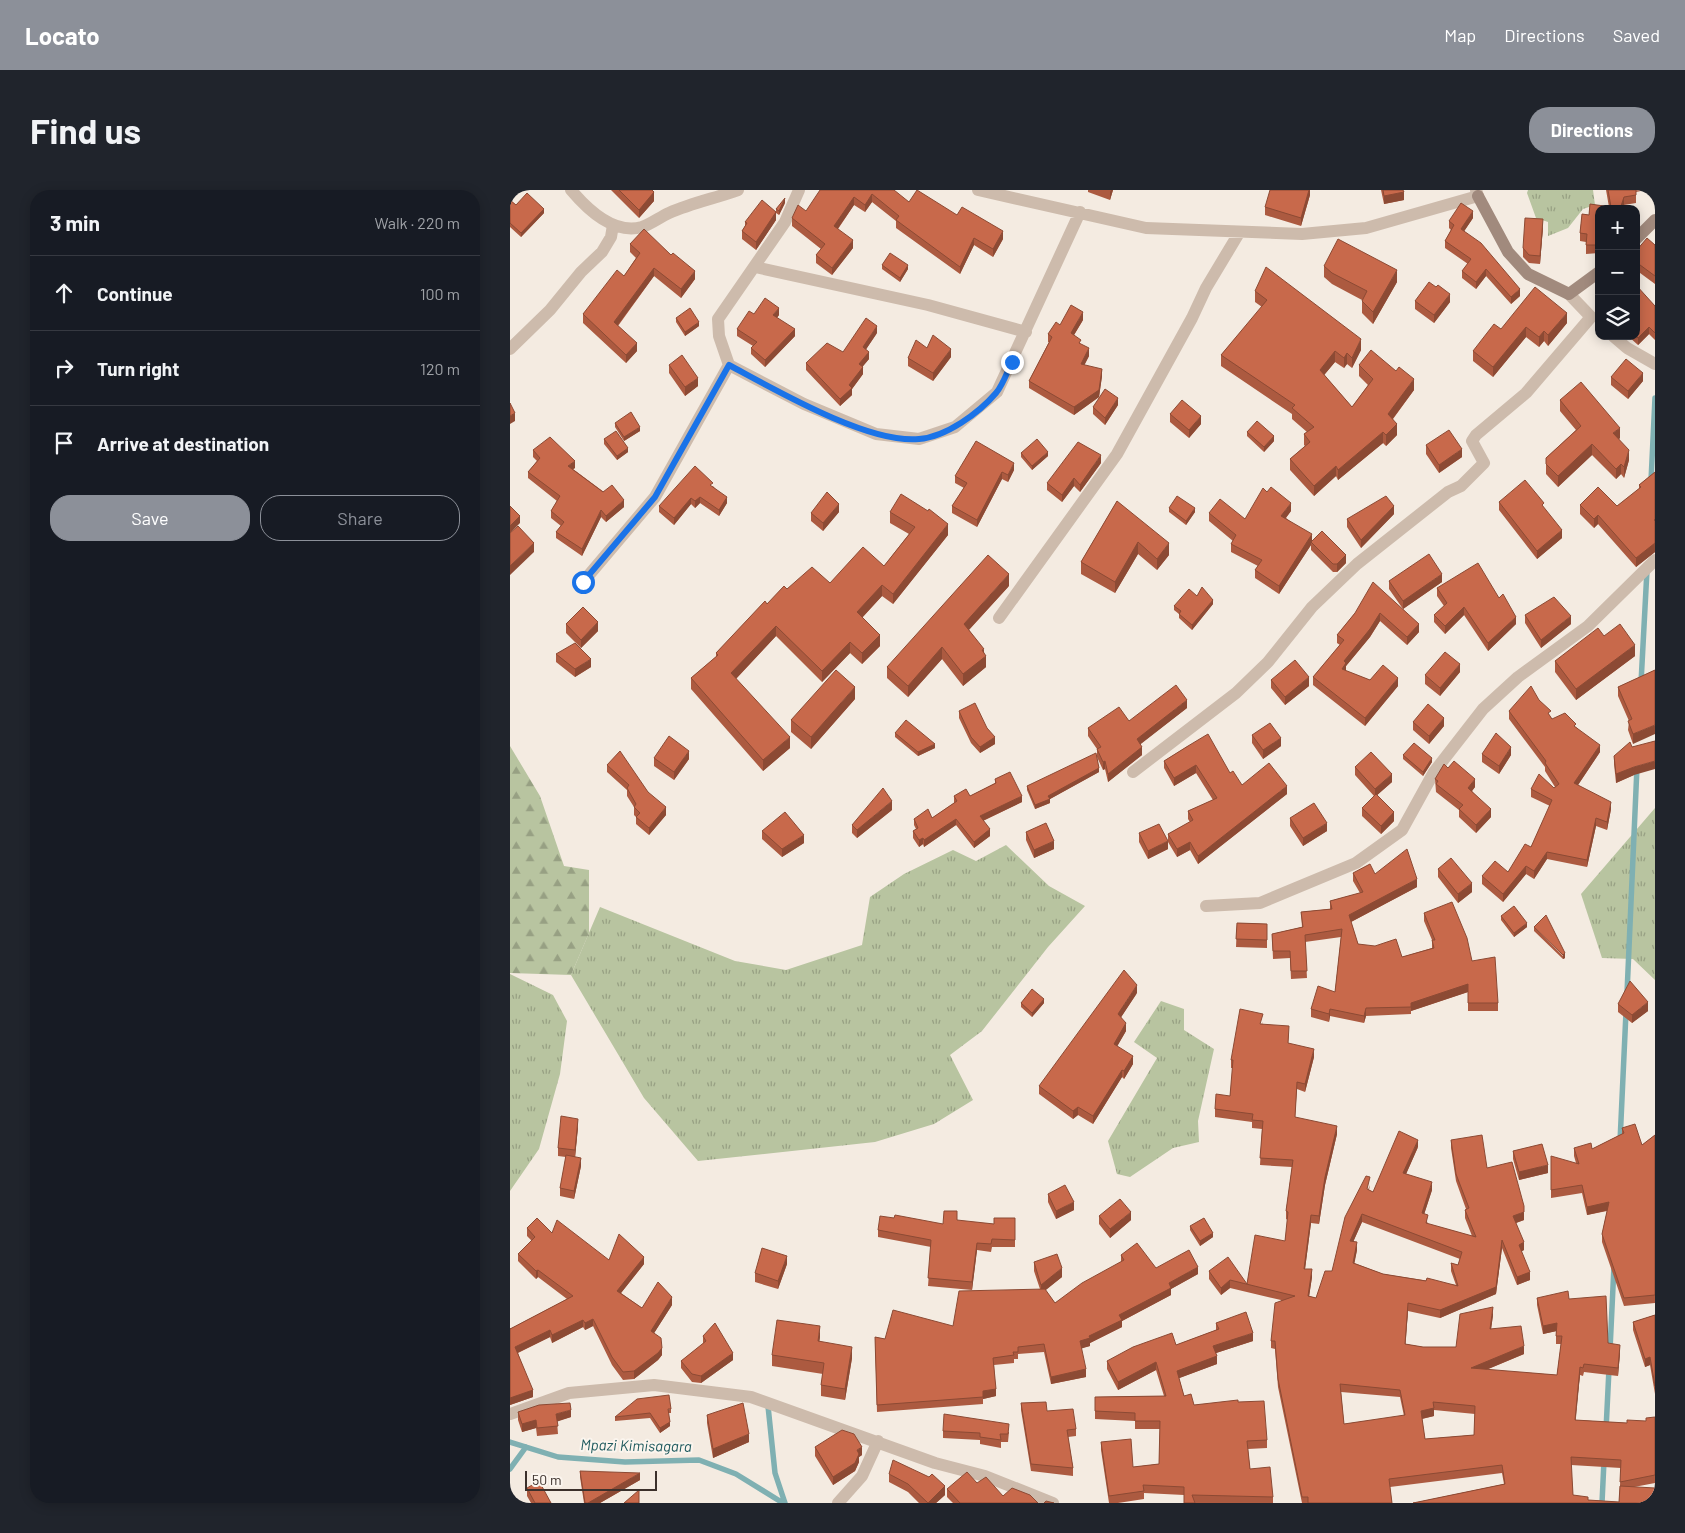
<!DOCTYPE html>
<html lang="en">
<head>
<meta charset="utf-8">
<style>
  :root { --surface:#171b24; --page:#20242c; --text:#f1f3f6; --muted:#9ea1a6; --line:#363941; --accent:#8c9099 }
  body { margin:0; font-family:Barlow,sans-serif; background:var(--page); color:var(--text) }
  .controls { position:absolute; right:15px; top:15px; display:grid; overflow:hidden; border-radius:10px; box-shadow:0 2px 12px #0003 }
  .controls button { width:45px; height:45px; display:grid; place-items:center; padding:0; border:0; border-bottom:1px solid var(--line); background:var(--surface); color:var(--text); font:25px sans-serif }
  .scale { position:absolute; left:15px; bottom:12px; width:132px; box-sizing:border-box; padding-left:5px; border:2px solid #3b302b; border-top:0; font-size:14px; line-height:18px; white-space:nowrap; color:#3b302b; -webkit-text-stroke:4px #fbf5ee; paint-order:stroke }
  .stop { position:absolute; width:15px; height:15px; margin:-11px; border:4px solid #1a73e8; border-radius:50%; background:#fff }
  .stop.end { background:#1a73e8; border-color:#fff; box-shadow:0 1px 5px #0008 }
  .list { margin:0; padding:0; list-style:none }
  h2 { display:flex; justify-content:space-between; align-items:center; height:65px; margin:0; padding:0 20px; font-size:21px }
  h2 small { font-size:16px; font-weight:400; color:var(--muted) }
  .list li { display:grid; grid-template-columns:32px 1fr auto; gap:15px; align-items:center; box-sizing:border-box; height:75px; padding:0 20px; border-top:1px solid var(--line) }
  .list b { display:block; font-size:19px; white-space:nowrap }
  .list em { font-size:16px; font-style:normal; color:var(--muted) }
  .actions { display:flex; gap:10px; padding:15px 20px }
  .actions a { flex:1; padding:11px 0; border:1px solid var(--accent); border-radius:20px; text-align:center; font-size:18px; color:var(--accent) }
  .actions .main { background:var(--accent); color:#fff }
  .icon { flex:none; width:28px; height:28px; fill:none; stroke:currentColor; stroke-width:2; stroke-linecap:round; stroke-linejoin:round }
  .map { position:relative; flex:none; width:1145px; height:1313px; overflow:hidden; border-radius:20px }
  header { display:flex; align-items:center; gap:30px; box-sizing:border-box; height:70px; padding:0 25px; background:var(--accent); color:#fff }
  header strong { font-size:24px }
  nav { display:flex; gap:28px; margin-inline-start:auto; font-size:18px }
  .intro { display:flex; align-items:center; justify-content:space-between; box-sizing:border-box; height:120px; padding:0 30px }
  h1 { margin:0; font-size:35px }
  .button { padding:12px 22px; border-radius:20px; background:var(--accent); color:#fff; font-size:18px; font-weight:700 }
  main { display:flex; gap:30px; padding:0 30px }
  aside { flex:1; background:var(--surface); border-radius:20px; box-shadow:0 2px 12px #0003 }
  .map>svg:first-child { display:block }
  .grass { fill:url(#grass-tufts) }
  .forest { fill:url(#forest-firs) }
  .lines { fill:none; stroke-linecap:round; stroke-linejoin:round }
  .stream { stroke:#7fb0b2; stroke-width:5.5 }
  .street { stroke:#cdbbac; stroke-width:12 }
  .secondary { stroke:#a18a7d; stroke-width:12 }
  .wall { fill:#ac5a40; fill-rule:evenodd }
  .shaded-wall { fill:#8c4a34 }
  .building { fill:#c8694b; stroke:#8c4a34; fill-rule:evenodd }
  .route { stroke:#1a73e8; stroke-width:6 }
  .labels { text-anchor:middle; stroke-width:4; stroke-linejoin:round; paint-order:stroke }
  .water-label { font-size:15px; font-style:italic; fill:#1f5a5e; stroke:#fbf5ee }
</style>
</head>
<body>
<header>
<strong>Locato</strong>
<nav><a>Map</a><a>Directions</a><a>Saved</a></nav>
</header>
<div class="intro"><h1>Find us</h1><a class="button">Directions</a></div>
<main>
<aside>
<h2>3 min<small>Walk · 220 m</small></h2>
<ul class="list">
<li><svg class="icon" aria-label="ahead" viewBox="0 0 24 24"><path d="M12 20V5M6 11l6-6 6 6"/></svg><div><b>Continue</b></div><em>100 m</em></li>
<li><svg class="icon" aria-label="right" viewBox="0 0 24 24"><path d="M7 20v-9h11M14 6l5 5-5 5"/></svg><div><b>Turn right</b></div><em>120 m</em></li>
<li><svg class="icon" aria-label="arrive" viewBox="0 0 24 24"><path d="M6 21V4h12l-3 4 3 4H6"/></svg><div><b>Arrive at destination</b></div></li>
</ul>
<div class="actions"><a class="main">Save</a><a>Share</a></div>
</aside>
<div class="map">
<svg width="1145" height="1313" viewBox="0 0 1145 1313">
  <defs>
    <pattern id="grass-tufts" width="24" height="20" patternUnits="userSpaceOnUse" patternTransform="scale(1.25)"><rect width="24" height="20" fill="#b8c4a0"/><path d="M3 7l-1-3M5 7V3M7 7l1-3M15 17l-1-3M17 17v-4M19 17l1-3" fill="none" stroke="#97a083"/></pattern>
    <pattern id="forest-firs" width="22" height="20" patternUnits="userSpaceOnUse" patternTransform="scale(1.25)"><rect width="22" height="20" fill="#b8c4a0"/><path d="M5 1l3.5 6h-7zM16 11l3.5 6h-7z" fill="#97a083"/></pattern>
  </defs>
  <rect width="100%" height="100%" fill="#f4ebe1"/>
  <!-- grass -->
  <path class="grass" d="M 1018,0 L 1083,0 L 1085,15 L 1073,19 L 1058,38 L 1038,46 L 1038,32 L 1026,28 L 1017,3 Z
    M 1145,618 L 1145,790 L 1123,769 L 1092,768 L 1071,704 Z
    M 496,655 L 539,696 L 575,716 L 538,757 L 472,841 L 440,865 L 463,910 L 424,934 L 365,952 L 188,971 L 134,908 L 61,785 L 90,717 L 225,771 L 276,780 L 352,755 L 360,707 L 394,684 L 443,660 L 466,671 Z
    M 0,784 L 43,805 L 57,831 L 50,884 L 29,959 L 0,1001 Z
    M 651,811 L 674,819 L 674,840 L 704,859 L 688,931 L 689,952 L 663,958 L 620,987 L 607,984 L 598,951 L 647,868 L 624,852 Z"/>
  <!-- forest -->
  <path class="forest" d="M 0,556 L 30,606 L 54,676 L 79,680 L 79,743 L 61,785 L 0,783 Z"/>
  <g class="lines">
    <!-- stream -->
    <path class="stream" d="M 1141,291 L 1145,208
      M 1131,493 L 1137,380
      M 1117,803 L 1127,577
      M 1110,952 L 1116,822
      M 1100,1160 L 1104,1076
      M 258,1216 L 265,1283 L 275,1313
      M 1096,1240 L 1099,1179
      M 0,1252 L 48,1267 L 115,1272 L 189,1270 L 226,1284 L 273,1313
      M 0,1279 L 16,1257
      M 1092,1313 L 1094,1271"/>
    <!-- street -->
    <path class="street" d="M 61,0 C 77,19 104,45 132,37 C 141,34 150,27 159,23 C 181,13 206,8 228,0
      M 468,0 L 636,38 L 792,44 L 856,38 L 968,6 L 966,0
      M 245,77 L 418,115 L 516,142
      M 1103,146 L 1117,158 L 1145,174
      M 0,159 L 40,120 L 71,82 L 92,62 L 101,47 L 103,35
      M 219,175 L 294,214 L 366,244 L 409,249 L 445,237 L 487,202 L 570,22
      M 73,392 L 145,307 L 219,175 L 209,146 L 208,129 L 275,32 L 289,0
      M 489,428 L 607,264 L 682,128 L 696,98 L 729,43
      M 623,582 L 726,503 L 758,472 L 802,417 L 847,374 L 938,302 L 951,296 L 974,273 L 962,251 L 966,245 L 1016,203 L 1081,127 L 1059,104
      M 696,716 L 750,713 L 846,673 L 892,640 L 924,582 L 973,519 L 1008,487 L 1078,436 L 1145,370
      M 0,1224 L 59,1203 L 144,1195 L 241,1207 L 425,1273 L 475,1286 L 543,1313
      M 328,1313 L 352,1286 L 368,1251"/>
    <!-- secondary -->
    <path class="secondary" d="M 968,6 L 998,62 L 1018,84 L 1059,104 L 1089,82
      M 1126,49 L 1145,30"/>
  </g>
  <!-- wall -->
  <path class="wall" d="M 101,0 L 142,0 L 144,11 L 129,28 Z
    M 364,0 L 399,12 L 447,25 L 493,49 L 483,67 L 464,55 L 450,84 L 386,38 L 386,31 L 362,12 L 355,22 L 344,15 L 328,39 L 343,58 L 322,85 L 306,73 L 306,65 L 311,59 L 282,36 L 282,28 L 296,21 Z
    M 578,0 L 603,0 L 600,10 L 578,2 Z
    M 800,0 L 800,5 L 791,36 L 755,25 L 755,17 Z
    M 871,0 L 893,0 L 894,10 L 874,14 Z
    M 1096,0 L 1136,0 L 1126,2 L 1126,13 L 1114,15 L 1112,19 L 1089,19 L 1089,63 L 1076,64 L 1076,52 L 1070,51 L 1070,43 L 1072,24 L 1079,25 L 1080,14 L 1099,17 Z
    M 0,10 L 6,15 L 34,23 L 11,47 L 0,37 Z
    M 275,13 L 269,25 L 266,23 L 266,30 L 246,60 L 232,49 L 232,41 L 235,36 L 235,32 L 266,22 L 266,19 Z
    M 963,28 L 954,41 L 1010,106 L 1001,114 L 976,86 L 966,99 L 952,88 L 952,81 L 958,74 L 935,58 L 935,51 L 941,40 L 939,38 L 939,31 Z
    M 1033,37 L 1030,74 L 1019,73 L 1013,67 L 1013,58 Z
    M 120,54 L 185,89 L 171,108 L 144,86 L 108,136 L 127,161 L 116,173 L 73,133 L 73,124 L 114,86 L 126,68 L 120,62 Z
    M 1145,55 L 1145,94 L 1126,80 L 1126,61 Z
    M 372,75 L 398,79 L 390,92 L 372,79 Z
    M 814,76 L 887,92 L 863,134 L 852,123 L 852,110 L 822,94 L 814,87 Z
    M 926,97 L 940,112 L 924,133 L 905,119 L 905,111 Z
    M 745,101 L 851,160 L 842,178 L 837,174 L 834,178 L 825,172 L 814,185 L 842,217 L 858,195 L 849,186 L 849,175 L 904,200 L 883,229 L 887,245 L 876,256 L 873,253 L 828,290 L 826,286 L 804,306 L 780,280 L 780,269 L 795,256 L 794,255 L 794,244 L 797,242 L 782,229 L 782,224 L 711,176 L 711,165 L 752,117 L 745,112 Z
    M 1089,110 L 1089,123 L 1086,121 L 1086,113 Z
    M 1145,116 L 1145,150 L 1139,144 L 1128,155 L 1118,146 L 1126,146 Z
    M 244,124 L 269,125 L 267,128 L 285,146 L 255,177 L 241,164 L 241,158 L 243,156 L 227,146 L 227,139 Z
    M 166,128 L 189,136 L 175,146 L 166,132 Z
    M 573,130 L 564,145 L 579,166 L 574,175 L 592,186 L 589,207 L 564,225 L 519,198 L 519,191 L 539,152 L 538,152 L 538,144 L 550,135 Z
    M 1057,133 L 1038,156 L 1034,151 L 1029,157 L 1016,147 L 983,187 L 963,171 L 963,161 L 991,139 Z
    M 367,143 L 356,159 L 359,169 L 352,177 L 353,184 L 342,199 L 342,205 L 330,216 L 296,180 L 296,173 L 333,162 Z
    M 417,158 L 441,167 L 423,191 L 398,176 L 398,168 Z
    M 159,175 L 188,196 L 175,206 L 159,183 Z
    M 1101,187 L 1133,191 L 1118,209 L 1101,195 Z
    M 1050,210 L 1110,248 L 1109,249 L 1119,270 L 1114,288 L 1111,284 L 1106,289 L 1082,265 L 1048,297 L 1036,284 L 1036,268 L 1066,240 L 1050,221 Z
    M 608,215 L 595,235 L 583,224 L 583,217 Z
    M 660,224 L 691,234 L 679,248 L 660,232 Z
    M 105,233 L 130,241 L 114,251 L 105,237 Z
    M 737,242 L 764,251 L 754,262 L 737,246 Z
    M 94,249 L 118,262 L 107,270 L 94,254 Z
    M 916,255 L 952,267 L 929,283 L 916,264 Z
    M 23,260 L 65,278 L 63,279 L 114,317 L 96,332 L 91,327 L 72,366 L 46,348 L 46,342 L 51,336 L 41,328 L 41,321 L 47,311 L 18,288 L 18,282 L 27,271 L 23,267 Z
    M 511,263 L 538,266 L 522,280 L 511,267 Z
    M 591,273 L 570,302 L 564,296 L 552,312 L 537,300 L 537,293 Z
    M 504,280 L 498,292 L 492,289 L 467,337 L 442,323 L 442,316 L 454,298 L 445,293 L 445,286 Z
    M 1145,282 L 1145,362 L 1126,377 L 1088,334 L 1084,338 L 1070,324 L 1070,315 L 1107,316 L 1129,299 L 1129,295 Z
    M 203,296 L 217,313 L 209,326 L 190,313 L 185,318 L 181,314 L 164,335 L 149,322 L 149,316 Z
    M 607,311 L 659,365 L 647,380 L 628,364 L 605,403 L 571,384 L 571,372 Z
    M 989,312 L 1034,318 L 1052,348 L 1027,369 L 989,320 Z
    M 659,318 L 685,322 L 676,335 L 659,322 Z
    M 781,321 L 776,328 L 802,350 L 836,373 L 827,382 L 823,382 L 801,360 L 801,355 L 769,404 L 745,388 L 745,380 L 748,376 L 721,362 L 721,354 L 723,351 L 699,331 L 699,323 L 735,329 Z
    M 329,322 L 313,341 L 301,331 L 301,323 Z
    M 380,322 L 438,345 L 383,414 L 372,406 L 352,428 L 370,456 L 352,474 L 340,463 L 312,492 L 266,446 L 226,489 L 280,558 L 253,581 L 181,499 L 181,488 L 206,467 L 206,463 L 257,414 L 277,399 L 320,393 L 374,376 L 399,344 L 380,333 Z
    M 884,324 L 851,358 L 837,337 L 837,329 Z
    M 879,391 L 932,392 L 893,419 L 909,442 L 897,455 L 870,431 L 860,447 L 836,476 L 836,481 L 860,490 L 888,496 L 855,536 L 803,495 L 803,487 L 830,455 L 827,453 L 827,445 L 845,423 L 893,419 L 879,399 Z
    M 499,396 L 459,440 L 474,462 L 476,477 L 453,496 L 432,469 L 398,507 L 377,488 L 377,477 Z
    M 927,398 L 1006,434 L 978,461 L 954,425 L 935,444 L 924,432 L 924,425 L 934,416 L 927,406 Z
    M 687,406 L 703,414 L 682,440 L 669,428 L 669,424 L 664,420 L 664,416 Z
    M 1015,425 L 1061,434 L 1031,458 L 1015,433 Z
    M 56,434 L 88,441 L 71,458 L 56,443 Z
    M 1094,446 L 1125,466 L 1066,510 L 1045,482 L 1045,471 Z
    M 46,464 L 81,477 L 65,487 L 46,472 Z
    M 1145,480 L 1123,554 L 1118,540 L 1119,531 L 1108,506 L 1108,497 Z
    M 950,482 L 930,506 L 915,494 L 915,485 Z
    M 761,490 L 799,496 L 775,515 L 761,498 Z
    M 345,509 L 301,559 L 281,542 L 281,530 Z
    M 1029,510 L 1042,529 L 1066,537 L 1090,562 L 1068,595 L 1101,619 L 1097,640 L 1086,636 L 1077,677 L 1037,669 L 1024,689 L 1016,684 L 993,712 L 972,694 L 972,686 L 998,682 L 1021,657 L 1040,616 L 1021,607 L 1021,599 L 1044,598 L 1045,597 L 1035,581 L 1035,577 L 999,529 L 999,521 Z
    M 677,518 L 630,554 L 632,565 L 598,592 L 595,579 L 593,580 L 587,567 L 589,582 L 540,609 L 540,613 L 525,619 L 517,600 L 517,596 L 587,566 L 587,559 L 578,546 L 578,538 L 619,531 Z
    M 449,521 L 485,554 L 470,563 L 461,553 L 449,528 Z
    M 903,532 L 934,536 L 919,554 L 903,540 Z
    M 385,543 L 425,558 L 408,566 L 385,547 Z
    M 742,545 L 771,556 L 753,569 L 742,553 Z
    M 678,556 L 720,583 L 732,595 L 777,604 L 688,674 L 680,660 L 667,667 L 658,652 L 658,644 L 680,632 L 678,629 L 678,621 L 703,610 L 686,583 L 664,596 L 654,578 L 654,571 Z
    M 1122,557 L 1124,585 L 1106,593 L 1104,574 L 1104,566 Z
    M 972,564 L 1001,565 L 989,584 L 972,572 Z
    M 893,565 L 922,572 L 913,586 L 893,569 Z
    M 144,568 L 179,569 L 164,590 L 144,576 Z
    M 97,575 L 138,602 L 156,625 L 139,645 L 126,634 L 126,627 L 124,625 L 124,617 L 117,606 L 117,600 L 97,582 Z
    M 845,577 L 882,592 L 867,605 L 884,631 L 871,644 L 852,626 L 852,618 L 864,606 L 845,585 Z
    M 938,578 L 965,597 L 962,601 L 981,627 L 966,643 L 949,627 L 949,620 L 926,602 L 925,589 Z
    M 485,589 L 512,612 L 473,631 L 480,646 L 464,658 L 446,635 L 414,657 L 413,654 L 409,657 L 403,648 L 403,641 L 406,639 L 404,635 L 404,629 L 422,628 L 444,613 L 444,606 L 460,606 L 485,593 Z
    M 382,620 L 347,648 L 342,643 L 342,635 Z
    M 780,628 L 817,641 L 793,656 L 780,636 Z
    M 252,641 L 294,653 L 272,667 L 252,649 Z
    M 516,642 L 544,659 L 524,668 L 516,650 Z
    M 629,643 L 658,659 L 638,669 L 629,652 Z
    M 928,679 L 962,702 L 948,713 L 928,687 Z
    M 843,683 L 865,684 L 907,697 L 841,732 L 848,754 L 892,767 L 922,758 L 922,750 L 914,731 L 914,723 L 962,771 L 988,813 L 988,821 L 958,821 L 958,802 L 901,821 L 901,824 L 856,826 L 854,833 L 820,826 L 819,832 L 801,827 L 801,819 L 825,802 L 831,747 L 795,752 L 797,788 L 781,789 L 780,768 L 763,769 L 762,744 L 792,737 L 791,722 L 820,719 L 820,711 L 850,703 L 843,691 Z
    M 991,726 L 1017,737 L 1004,747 L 991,730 Z
    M 727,733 L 757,734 L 757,758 L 726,757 Z
    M 1024,737 L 1055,768 L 1053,769 L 1024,741 Z
    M 627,803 L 611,827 L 616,841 L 607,856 L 623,874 L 614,889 L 612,887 L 583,934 L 568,925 L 563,929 L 529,904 L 529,896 Z
    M 511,813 L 534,813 L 522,827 L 511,817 Z
    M 1108,814 L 1138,821 L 1122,833 L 1108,822 Z
    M 753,832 L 752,834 L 779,844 L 778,853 L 804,867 L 795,902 L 787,899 L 785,927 L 827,944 L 815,995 L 809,1034 L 801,1033 L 795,1079 L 802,1087 L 799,1106 L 806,1108 L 822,1081 L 860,995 L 859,1000 L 863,1002 L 908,957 L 896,984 L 922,1000 L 914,1024 L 918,1034 L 962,1046 L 955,1028 L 955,1020 L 956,1019 L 946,991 L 941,958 L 941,950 L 977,978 L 1014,1030 L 1006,1033 L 1014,1060 L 1011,1061 L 1020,1090 L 1007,1095 L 992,1058 L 986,1104 L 930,1128 L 898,1121 L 895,1154 L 913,1157 L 946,1157 L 983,1125 L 981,1139 L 1014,1164 L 976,1180 L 1047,1185 L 1051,1154 L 1046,1154 L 1046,1141 L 1033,1144 L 1027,1115 L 1027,1108 L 1059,1109 L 1098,1153 L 1110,1163 L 1108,1186 L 1074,1182 L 1073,1186 L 1070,1185 L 1065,1230 L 1117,1233 L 1136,1231 L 1145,1227 L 1145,1293 L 1124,1297 L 1145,1313 L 903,1313 L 994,1294 L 992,1283 L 880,1297 L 882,1313 L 792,1313 L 768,1197 L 765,1159 L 761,1158 L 761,1151 L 771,1110 L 720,1098 L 711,1105 L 699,1089 L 699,1081 L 737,1094 L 775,1051 L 778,1030 L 776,1029 L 776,1021 L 782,977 L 750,975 L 752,939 L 742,938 L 742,932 L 705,927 L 705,919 L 720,906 L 723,878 L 721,878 L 721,870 ZM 852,1032 L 950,1069 L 948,1075 L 941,1073 L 941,1081 L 946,1095 L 873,1084 L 844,1073 L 847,1060 L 843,1052 ZM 831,1202 L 890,1207 L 894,1226 L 834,1234 ZM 924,1220 L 965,1224 L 964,1245 L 915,1249 L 912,1229 L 924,1226 ZM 1061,1275 L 1111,1278 L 1109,1312 L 1078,1310 L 1063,1305 Z
    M 68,937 L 65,967 L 71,976 L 64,1009 L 50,1006 L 50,998 L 56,967 L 48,966 L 48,958 Z
    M 1112,938 L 1132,955 L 1145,945 L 1145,1113 L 1114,1116 L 1092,1052 L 1092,1044 L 1097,1021 L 1077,1025 L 1072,1003 L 1041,1008 L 1041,1000 L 1066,973 L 1064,966 L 1064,958 L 1082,959 L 1112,944 Z
    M 1003,961 L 1038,983 L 1009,990 L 1003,969 Z
    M 538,1004 L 564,1020 L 546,1029 L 538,1012 Z
    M 589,1026 L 621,1030 L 600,1048 L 589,1034 Z
    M 384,1028 L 433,1034 L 447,1031 L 484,1034 L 505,1028 L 505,1057 L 482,1057 L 481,1062 L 467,1060 L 462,1100 L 418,1096 L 421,1057 L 368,1047 L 368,1040 Z
    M 680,1036 L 703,1047 L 690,1056 L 680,1040 Z
    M 17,1038 L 42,1043 L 99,1070 L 134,1074 L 111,1103 L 132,1118 L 162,1115 L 144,1143 L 152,1165 L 148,1170 L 124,1189 L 113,1190 L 102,1175 L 83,1136 L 75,1140 L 73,1137 L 42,1153 L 40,1147 L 8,1163 L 23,1207 L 0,1215 L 0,1139 L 57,1109 L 28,1087 L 26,1089 L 8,1071 L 8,1064 L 22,1051 L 17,1046 Z
    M 611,1065 L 646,1078 L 688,1084 L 661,1099 L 661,1105 L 612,1131 L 612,1137 L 580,1153 L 580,1156 L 571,1158 L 576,1187 L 541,1194 L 534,1162 L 508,1164 L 508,1169 L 504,1169 L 504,1173 L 484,1175 L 486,1206 L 473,1209 L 473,1214 L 367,1222 L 365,1147 L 375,1149 L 443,1136 L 530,1099 L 524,1081 L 524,1072 L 552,1087 L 535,1100 L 545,1113 L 611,1072 Z
    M 277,1074 L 268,1099 L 245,1092 L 245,1083 Z
    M 1145,1125 L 1145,1204 L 1140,1175 L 1135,1177 L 1123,1140 L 1123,1132 Z
    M 706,1133 L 743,1151 L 706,1163 L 707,1174 L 669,1188 L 674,1206 L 684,1215 L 728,1212 L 757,1250 L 757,1258 L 738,1259 L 740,1279 L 763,1307 L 763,1313 L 674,1313 L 674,1305 L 634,1303 L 634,1309 L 608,1313 L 599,1313 L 591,1260 L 591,1252 L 623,1277 L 649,1274 L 650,1239 L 625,1239 L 625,1231 L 585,1229 L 585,1207 L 654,1206 L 646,1180 L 608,1200 L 597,1179 L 597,1171 L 666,1155 L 706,1140 Z
    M 193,1146 L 223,1170 L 191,1193 L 182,1192 L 171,1178 L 171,1171 L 193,1154 Z
    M 310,1147 L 309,1151 L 342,1168 L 335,1210 L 311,1206 L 311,1195 L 313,1184 L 262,1176 L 262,1165 Z
    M 511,1213 L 537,1221 L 566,1239 L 566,1246 L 558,1247 L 563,1278 L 563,1286 L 521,1281 L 511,1220 Z
    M 161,1219 L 161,1223 L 158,1223 L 160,1236 L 150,1243 L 140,1228 L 105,1231 L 105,1227 Z
    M 8,1222 L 61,1227 L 47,1231 L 48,1244 L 27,1246 L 26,1238 L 12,1242 L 8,1230 Z
    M 197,1225 L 239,1252 L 203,1268 L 197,1233 Z
    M 433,1241 L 499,1242 L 498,1252 L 491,1252 L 491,1258 L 470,1254 L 470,1250 L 433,1248 Z
    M 305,1257 L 352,1265 L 349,1267 L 349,1272 L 345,1281 L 323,1295 L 305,1266 Z
    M 70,1281 L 130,1290 L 90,1313 L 74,1313 L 70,1287 Z
    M 379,1284 L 435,1305 L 426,1313 L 409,1313 L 398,1302 L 379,1292 Z
    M 467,1293 L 493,1306 L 528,1313 L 443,1313 L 437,1307 L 437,1299 Z
    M 17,1298 L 41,1313 L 21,1313 L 17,1306 Z"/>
  <!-- shaded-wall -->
  <path class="shaded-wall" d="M 601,0 L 603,0 L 600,10 L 600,2 Z
    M 799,0 L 800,0 L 800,5 L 791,36 L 791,28 Z
    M 144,2 L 144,11 L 129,28 L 129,20 Z
    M 894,2 L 894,10 L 874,14 L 874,6 Z
    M 362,4 L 362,12 L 355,22 L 355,15 Z
    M 344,7 L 344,15 L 324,44 L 324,36 Z
    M 1114,7 L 1114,15 L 1112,19 L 1110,19 Z
    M 275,8 L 275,13 L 269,25 L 269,21 Z
    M 34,19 L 34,23 L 11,47 L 11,43 Z
    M 963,21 L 963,28 L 951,46 L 951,39 Z
    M 266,22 L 266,30 L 246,60 L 246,52 Z
    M 1033,29 L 1033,37 L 1030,74 L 1030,66 Z
    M 493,41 L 493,49 L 483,67 L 483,59 Z
    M 464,48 L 464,55 L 450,84 L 450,77 Z
    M 343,50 L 343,58 L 322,85 L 322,78 Z
    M 398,75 L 398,79 L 390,92 L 390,88 Z
    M 144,78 L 144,86 L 104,140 L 104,132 Z
    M 976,79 L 976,86 L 966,99 L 966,92 Z
    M 887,80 L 887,92 L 863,134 L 863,122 Z
    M 185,81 L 185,89 L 171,108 L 171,99 Z
    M 1010,99 L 1010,106 L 1001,114 L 1001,107 Z
    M 940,104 L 940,112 L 924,133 L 924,125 Z
    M 269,118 L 269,125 L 263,132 L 263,125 Z
    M 573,122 L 573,130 L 561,150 L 561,143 Z
    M 1057,123 L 1057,133 L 1038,156 L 1038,145 Z
    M 189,132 L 189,136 L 175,146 L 175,142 Z
    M 367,136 L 367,143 L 353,164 L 353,157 Z
    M 1016,137 L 1016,147 L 983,187 L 983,177 Z
    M 1139,137 L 1139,144 L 1128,155 L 1128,148 Z
    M 285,139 L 285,146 L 255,177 L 255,170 Z
    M 1034,141 L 1034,151 L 1029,157 L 1029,147 Z
    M 851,149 L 851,160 L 842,178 L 842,168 Z
    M 127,153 L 127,161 L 116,173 L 116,165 Z
    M 579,158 L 579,166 L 571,182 L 571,174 Z
    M 441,159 L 441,167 L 423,191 L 423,183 Z
    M 825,161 L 825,172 L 810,190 L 810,180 Z
    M 359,162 L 359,169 L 349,181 L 349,174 Z
    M 837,163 L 837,174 L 834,178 L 834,168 Z
    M 353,177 L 353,184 L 342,199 L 342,205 L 330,216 L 330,209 L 339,195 Z
    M 592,179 L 592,186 L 589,207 L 564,225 L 564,217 Z
    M 1133,183 L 1133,191 L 1118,209 L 1118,201 Z
    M 188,188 L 188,196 L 175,206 L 175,197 Z
    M 904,189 L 904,200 L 878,235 L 878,224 Z
    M 608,208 L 608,215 L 595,235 L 595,228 Z
    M 5,223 L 5,231 L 0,234 L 0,226 Z
    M 691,226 L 691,234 L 679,248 L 679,240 Z
    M 887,234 L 887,245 L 876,256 L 876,245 Z
    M 130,237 L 130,241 L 114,251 L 114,247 Z
    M 1110,238 L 1110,248 L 1103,254 L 1103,243 Z
    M 873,242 L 873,253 L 828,290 L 828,280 Z
    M 764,246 L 764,251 L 754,262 L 754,257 Z
    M 1082,254 L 1082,265 L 1048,297 L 1048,286 Z
    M 118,258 L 118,262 L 107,270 L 107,266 Z
    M 952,259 L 952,267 L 929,283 L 929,275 Z
    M 1119,260 L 1119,270 L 1114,288 L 1114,277 Z
    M 538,262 L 538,266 L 522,280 L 522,276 Z
    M 591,265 L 591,273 L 570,302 L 570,295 Z
    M 65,271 L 65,278 L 58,282 L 58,276 Z
    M 504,273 L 504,280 L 498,292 L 498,285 Z
    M 1111,274 L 1111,284 L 1106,289 L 1106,279 Z
    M 826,276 L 826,286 L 804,306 L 804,296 Z
    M 492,282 L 492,289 L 467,337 L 467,330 Z
    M 564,288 L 564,296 L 552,312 L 552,305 Z
    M 190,307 L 190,313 L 185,318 L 185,311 Z
    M 217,307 L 217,313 L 209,326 L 209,320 Z
    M 181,308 L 181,314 L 164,335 L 164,328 Z
    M 114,310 L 114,317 L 96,332 L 96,326 Z
    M 781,313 L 781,321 L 771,334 L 771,326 Z
    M 329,314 L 329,322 L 313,341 L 313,333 Z
    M 884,316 L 884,324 L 851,358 L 851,350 Z
    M 685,318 L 685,322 L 676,335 L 676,331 Z
    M 91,320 L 91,327 L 72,366 L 72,359 Z
    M 1088,325 L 1088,334 L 1084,338 L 1084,329 Z
    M 10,326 L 10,333 L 0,343 L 0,336 Z
    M 438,334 L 438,345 L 383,414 L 383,404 Z
    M 1052,340 L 1052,348 L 1027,369 L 1027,361 Z
    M 802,344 L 802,352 L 801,352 L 801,355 L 769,404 L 769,396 Z
    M 628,352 L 628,364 L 605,403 L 605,392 Z
    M 24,353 L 24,362 L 0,385 L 0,376 Z
    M 659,353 L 659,365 L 647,380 L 647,369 Z
    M 1145,353 L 1145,362 L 1126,377 L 1126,368 Z
    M 836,365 L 836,373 L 827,382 L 827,374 Z
    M 499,384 L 499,396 L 454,445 L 454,434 Z
    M 932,384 L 932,392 L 893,419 L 893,411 Z
    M 372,395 L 372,406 L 347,433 L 347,422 Z
    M 703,410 L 703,414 L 682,440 L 682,435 Z
    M 954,417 L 954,425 L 935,444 L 935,436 Z
    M 870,423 L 870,431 L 860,447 L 836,476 L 836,481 L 832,479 L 834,471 Z
    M 1061,426 L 1061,434 L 1031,458 L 1031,450 Z
    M 1006,427 L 1006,434 L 978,461 L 978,453 Z
    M 88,432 L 88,441 L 71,458 L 71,450 Z
    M 909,434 L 909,442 L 897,455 L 897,447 Z
    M 266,436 L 266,446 L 221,494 L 221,483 Z
    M 370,445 L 370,456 L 352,474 L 352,463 Z
    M 340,452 L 340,463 L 312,492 L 312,481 Z
    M 1125,455 L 1125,466 L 1066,510 L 1066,499 Z
    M 432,457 L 432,469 L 398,507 L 398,496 Z
    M 474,459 L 474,468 L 476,466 L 476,477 L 453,496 L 453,484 Z
    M 81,469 L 81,477 L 65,487 L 65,479 Z
    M 950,474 L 950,482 L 930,506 L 930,498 Z
    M 799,487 L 799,496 L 775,515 L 775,507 Z
    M 888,488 L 888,496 L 855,536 L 855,528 Z
    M 345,497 L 345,509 L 301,559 L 301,547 Z
    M 677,510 L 677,518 L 627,557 L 627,549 Z
    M 934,528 L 934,536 L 919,554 L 919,546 Z
    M 1145,535 L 1145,544 L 1123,554 L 1123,544 Z
    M 280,547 L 280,558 L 253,581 L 253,570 Z
    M 485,547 L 485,554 L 470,563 L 470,557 Z
    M 771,548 L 771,556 L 753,569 L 753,560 Z
    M 425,554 L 425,558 L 408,566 L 408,562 Z
    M 1090,555 L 1090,562 L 1064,601 L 1064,593 Z
    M 632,557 L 632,565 L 598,592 L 598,584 Z
    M 1001,557 L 1001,565 L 989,584 L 989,576 Z
    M 179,561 L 179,569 L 164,590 L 164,582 Z
    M 922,568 L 922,572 L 913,586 L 913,582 Z
    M 595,571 L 595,579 L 593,580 L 593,572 Z
    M 1145,571 L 1145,579 L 1124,585 L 1106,593 L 1106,584 L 1124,577 Z
    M 686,575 L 686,583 L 664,596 L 664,588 Z
    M 589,578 L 589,582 L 540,609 L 540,613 L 525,619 L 525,615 L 538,606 Z
    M 882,584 L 882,592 L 865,607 L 865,599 Z
    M 965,589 L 965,597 L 958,606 L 958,598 Z
    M 777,596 L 777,604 L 688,674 L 688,666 Z
    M 512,606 L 512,612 L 470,632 L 470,626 Z
    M 382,611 L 382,620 L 347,648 L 347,640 Z
    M 1101,612 L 1101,619 L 1097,640 L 1097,632 Z
    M 156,617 L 156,625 L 139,645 L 139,638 Z
    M 981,619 L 981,627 L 966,643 L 966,635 Z
    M 884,622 L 884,631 L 871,644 L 871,636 Z
    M 1086,628 L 1086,636 L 1077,677 L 1077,670 Z
    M 446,629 L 446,635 L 414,657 L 414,650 Z
    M 817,633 L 817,641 L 793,656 L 793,648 Z
    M 480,639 L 480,646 L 464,658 L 464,652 Z
    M 294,645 L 294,653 L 272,667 L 272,659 Z
    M 413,648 L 413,654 L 409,657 L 409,650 Z
    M 544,651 L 544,659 L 524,668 L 524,660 Z
    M 658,651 L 658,659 L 638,669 L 638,661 Z
    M 680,652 L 680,660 L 667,667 L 667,659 Z
    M 1037,662 L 1037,669 L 1024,689 L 1024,681 Z
    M 1016,676 L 1016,684 L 993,712 L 993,704 Z
    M 907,689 L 907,697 L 839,733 L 839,725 Z
    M 962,693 L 962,702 L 948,713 L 948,704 Z
    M 1017,733 L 1017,737 L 1004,747 L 1004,743 Z
    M 1055,763 L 1055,768 L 1053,769 L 1053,765 Z
    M 958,794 L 958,802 L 901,821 L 901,813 Z
    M 627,795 L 627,803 L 608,832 L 608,824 Z
    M 534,809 L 534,813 L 522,827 L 522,823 Z
    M 1138,812 L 1138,821 L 1122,833 L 1122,825 Z
    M 856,818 L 856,826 L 854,833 L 854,826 Z
    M 820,819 L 820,826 L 819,832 L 819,824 Z
    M 616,833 L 616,841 L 604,862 L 604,854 Z
    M 804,859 L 804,867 L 795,902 L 795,894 Z
    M 623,866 L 623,874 L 614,889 L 614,881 Z
    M 612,880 L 612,887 L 583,934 L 583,926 Z
    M 568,917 L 568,925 L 563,929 L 563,921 Z
    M 68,929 L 68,937 L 65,968 L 65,960 Z
    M 827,936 L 827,944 L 815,995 L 809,1034 L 809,1026 L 815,987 Z
    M 908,950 L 908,957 L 893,991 L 893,983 Z
    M 71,968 L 71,976 L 64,1009 L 64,1001 Z
    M 1038,975 L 1038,983 L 1009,990 L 1009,982 Z
    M 922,992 L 922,1000 L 912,1031 L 912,1023 Z
    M 564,1012 L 564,1020 L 546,1029 L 546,1021 Z
    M 1099,1012 L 1099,1020 L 1077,1025 L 1077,1017 Z
    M 621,1022 L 621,1030 L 600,1048 L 600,1039 Z
    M 1014,1022 L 1014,1030 L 1003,1034 L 1003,1026 Z
    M 852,1024 L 852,1032 L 840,1059 L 840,1051 Z
    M 801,1025 L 801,1033 L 794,1087 L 794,1079 Z
    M 703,1043 L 703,1047 L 690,1056 L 690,1051 Z
    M 992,1050 L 992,1058 L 986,1104 L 930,1128 L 930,1120 Z
    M 847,1052 L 847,1060 L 843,1081 L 843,1073 Z
    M 1014,1052 L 1014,1060 L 1009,1063 L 1009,1055 Z
    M 467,1053 L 467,1060 L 462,1100 L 462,1092 Z
    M 277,1066 L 277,1074 L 268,1099 L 268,1091 Z
    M 134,1067 L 134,1074 L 107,1108 L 107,1101 Z
    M 688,1077 L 688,1084 L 661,1099 L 661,1105 L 612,1131 L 612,1137 L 580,1153 L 580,1156 L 570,1159 L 570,1151 L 609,1125 L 659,1093 Z
    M 552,1078 L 552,1087 L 531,1104 L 531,1095 Z
    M 802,1079 L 802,1087 L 798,1114 L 798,1106 Z
    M 28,1080 L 28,1087 L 26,1089 L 26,1081 Z
    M 1020,1082 L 1020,1090 L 1007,1095 L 1007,1087 Z
    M 720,1090 L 720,1098 L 711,1105 L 711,1098 Z
    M 162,1107 L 162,1115 L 141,1148 L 141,1141 Z
    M 898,1113 L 898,1121 L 895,1162 L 895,1154 Z
    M 983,1117 L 983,1125 L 980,1147 L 980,1139 Z
    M 83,1129 L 83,1136 L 75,1140 L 75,1133 Z
    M 73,1130 L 73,1137 L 42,1153 L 42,1145 Z
    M 1047,1133 L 1047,1141 L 1033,1144 L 1033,1136 Z
    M 310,1136 L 310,1147 L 308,1162 L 308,1151 Z
    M 40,1140 L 40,1147 L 5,1164 L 5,1157 Z
    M 743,1143 L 743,1151 L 703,1164 L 703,1156 Z
    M 1110,1155 L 1110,1163 L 1108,1186 L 1108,1178 Z
    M 1014,1156 L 1014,1164 L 961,1186 L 961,1178 Z
    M 342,1157 L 342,1168 L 335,1210 L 335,1199 Z
    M 152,1158 L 152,1165 L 148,1170 L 124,1189 L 124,1181 Z
    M 223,1163 L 223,1170 L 191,1193 L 191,1186 Z
    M 707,1166 L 707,1174 L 667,1189 L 667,1181 Z
    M 1140,1167 L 1140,1175 L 1135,1177 L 1135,1169 Z
    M 646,1172 L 646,1180 L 608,1200 L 608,1192 Z
    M 1070,1177 L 1070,1185 L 1065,1238 L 1065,1230 Z
    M 576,1179 L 576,1187 L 541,1194 L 541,1187 Z
    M 486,1199 L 486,1206 L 473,1209 L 473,1201 Z
    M 23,1200 L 23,1207 L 0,1215 L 0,1208 Z
    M 924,1218 L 924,1226 L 911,1229 L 911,1221 Z
    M 61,1220 L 61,1227 L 46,1232 L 46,1224 Z
    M 26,1230 L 26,1238 L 12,1242 L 12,1234 Z
    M 160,1232 L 160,1236 L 150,1243 L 150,1238 Z
    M 239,1244 L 239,1252 L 203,1268 L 203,1259 Z
    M 352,1257 L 352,1265 L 349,1267 L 349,1272 L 345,1281 L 323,1295 L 323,1287 L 347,1260 Z
    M 130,1283 L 130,1290 L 90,1313 L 78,1313 Z
    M 435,1296 L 435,1305 L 426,1313 L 418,1313 Z"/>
  <!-- building -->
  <path class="building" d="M 109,0 L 142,0 L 144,2 L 129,20 Z
    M 310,0 L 384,0 L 399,12 L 407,0 L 447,25 L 452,17 L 493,41 L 483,59 L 464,48 L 450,77 L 386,30 L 389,26 L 362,4 L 355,15 L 344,7 L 324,36 L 343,50 L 322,78 L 306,65 L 315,54 L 282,28 L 288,15 L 296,21 Z
    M 760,0 L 799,0 L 791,28 L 755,17 Z
    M 873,0 L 893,0 L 894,2 L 874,6 Z
    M 1098,0 L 1126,0 L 1126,5 L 1114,7 L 1110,19 L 1089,19 L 1089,55 L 1076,55 L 1077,44 L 1070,43 L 1072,24 L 1079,25 L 1080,14 L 1101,17 Z
    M 17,3 L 34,19 L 11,43 L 0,33 L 0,10 L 6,15 Z
    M 275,8 L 269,21 L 266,19 Z
    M 252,10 L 266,22 L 246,52 L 232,41 L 237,33 L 235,32 Z
    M 951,13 L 963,21 L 951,39 L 971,53 L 1010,99 L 1001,107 L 976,79 L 966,92 L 952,81 L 961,69 L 935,51 L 944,35 L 939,31 Z
    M 1015,28 L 1033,29 L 1030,66 L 1019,65 L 1013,58 Z
    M 134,39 L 161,65 L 163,63 L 185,81 L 171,99 L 144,78 L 104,132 L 127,153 L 116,165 L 73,124 L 107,80 L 114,86 L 130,63 L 120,54 Z
    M 1137,48 L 1145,55 L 1145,86 L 1126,72 L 1126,61 Z
    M 828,49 L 887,80 L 863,122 L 852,111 L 857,101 L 822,83 L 814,76 Z
    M 380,63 L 398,75 L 390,88 L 372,75 Z
    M 756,77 L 851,149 L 842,168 L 837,163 L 834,168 L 825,161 L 810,180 L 842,217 L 863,189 L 849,175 L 861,160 L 886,181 L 889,177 L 904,189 L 878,224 L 887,234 L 876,245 L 873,242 L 828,280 L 826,276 L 804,296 L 780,269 L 800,252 L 794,244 L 804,237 L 782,218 L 785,215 L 711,165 L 757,110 L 745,101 Z
    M 919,92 L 926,97 L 928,95 L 940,104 L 924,125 L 905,111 Z
    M 1126,95 L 1145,116 L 1145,143 L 1139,137 L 1128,148 L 1126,146 Z
    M 1025,97 L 1057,123 L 1038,145 L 1034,141 L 1029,147 L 1016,137 L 983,177 L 963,161 L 984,134 L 991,139 Z
    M 255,108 L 269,118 L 263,125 L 285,139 L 255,170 L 241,158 L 247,152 L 227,139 L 239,121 L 244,124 Z
    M 561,115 L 573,122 L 561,143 L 571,150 L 569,153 L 579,158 L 571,174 L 592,179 L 589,200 L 564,217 L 519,191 L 542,147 L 538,144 L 546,132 L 550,135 Z
    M 180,118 L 189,132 L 175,142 L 166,128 Z
    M 356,128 L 367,136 L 353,157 L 359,162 L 349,174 L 353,177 L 339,195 L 342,198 L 330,209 L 296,173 L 317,153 L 333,162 Z
    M 423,145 L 441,159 L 423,183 L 398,168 L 406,150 L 417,158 Z
    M 172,165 L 188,188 L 175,197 L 159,175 Z
    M 1116,169 L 1133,183 L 1118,201 L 1101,187 Z
    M 1071,192 L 1110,238 L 1103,243 L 1119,260 L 1114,277 L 1111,274 L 1106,279 L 1082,254 L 1048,286 L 1036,274 L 1036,268 L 1071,236 L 1050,210 Z
    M 595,199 L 608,208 L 595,228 L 583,217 Z
    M 672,210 L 691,226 L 679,240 L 660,224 Z
    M 0,213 L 5,223 L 0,226 Z
    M 121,222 L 130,237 L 114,247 L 105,233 Z
    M 747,231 L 764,246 L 754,257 L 737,242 Z
    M 939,240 L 952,259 L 929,275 L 916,255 Z
    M 106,241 L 118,258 L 107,266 L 94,249 Z
    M 40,247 L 65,271 L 58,276 L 93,302 L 102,295 L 114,310 L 96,326 L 91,320 L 72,359 L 46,342 L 54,332 L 41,321 L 50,306 L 18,282 L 30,268 L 23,260 Z
    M 527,249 L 538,262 L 522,276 L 511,263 Z
    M 466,251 L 504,273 L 498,285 L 492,282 L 467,330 L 442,316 L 457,293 L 445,286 Z
    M 568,252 L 591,265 L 570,295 L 564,288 L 552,305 L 537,293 Z
    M 185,276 L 203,293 L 200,295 L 217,307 L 209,320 L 190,307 L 185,311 L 181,308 L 164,328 L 149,316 Z
    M 1145,282 L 1145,329 L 1144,330 L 1145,331 L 1145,353 L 1126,368 L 1088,325 L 1084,329 L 1070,315 L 1088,297 L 1107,316 L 1131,297 L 1129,295 Z
    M 1015,290 L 1034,313 L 1032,315 L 1052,340 L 1027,361 L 989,312 Z
    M 761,297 L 781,313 L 771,326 L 802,344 L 769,396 L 745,380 L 752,370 L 721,354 L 726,345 L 699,323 L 710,309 L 735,329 L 753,298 L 757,302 Z
    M 317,302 L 329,314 L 313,333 L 301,323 Z
    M 391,304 L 418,321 L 419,319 L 438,334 L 383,404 L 372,395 L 347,422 L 370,445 L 352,463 L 340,452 L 312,481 L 266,436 L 221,483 L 280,547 L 253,570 L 181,488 L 208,465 L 206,463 L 255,411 L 257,414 L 274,396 L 277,399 L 302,377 L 320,393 L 353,357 L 374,376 L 405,337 L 380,322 Z
    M 667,306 L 685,318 L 676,331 L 659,318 Z
    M 876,306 L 884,316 L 851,350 L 837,329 Z
    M 607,311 L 659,353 L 647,369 L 628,352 L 605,392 L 571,372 Z
    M 0,316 L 10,326 L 0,336 Z
    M 8,336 L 24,353 L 0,376 L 0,343 Z
    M 812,341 L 836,365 L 827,374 L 823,374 L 801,352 Z
    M 919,364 L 932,384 L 893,411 L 879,391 Z
    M 478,365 L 499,384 L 454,434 L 474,459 L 472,460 L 476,466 L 453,484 L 432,457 L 398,496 L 377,477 Z
    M 968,373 L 989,408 L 993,404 L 1006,427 L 978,453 L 954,417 L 935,436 L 924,425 L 937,413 L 927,398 Z
    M 863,392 L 909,434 L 897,447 L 870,423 L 860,439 L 834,471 L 836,473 L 832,479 L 860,490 L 873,475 L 888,488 L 855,528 L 803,487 L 834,450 L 827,445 L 845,423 Z
    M 692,397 L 703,410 L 682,435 L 669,424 L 671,421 L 664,416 L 679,399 L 687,406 Z
    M 1044,407 L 1061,426 L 1031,450 L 1015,425 Z
    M 73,417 L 88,432 L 71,450 L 56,434 Z
    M 1110,434 L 1125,455 L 1066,499 L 1045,471 L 1088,438 L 1094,446 Z
    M 65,453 L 81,469 L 65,479 L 46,464 Z
    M 935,462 L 950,474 L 930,498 L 915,485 Z
    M 785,470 L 799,487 L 775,507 L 761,490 Z
    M 326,480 L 345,497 L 301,547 L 281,530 Z
    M 1145,480 L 1145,535 L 1123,544 L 1118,531 L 1122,529 L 1108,497 Z
    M 666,495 L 677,510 L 627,549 L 632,557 L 598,584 L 595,571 L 593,572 L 587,559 L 591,557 L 578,538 L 609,517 L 619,531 Z
    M 1021,496 L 1029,510 L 1041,521 L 1038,523 L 1042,529 L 1055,523 L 1066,534 L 1064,536 L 1090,555 L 1064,593 L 1101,612 L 1097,632 L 1086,628 L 1077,670 L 1037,662 L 1024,681 L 1016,676 L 993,704 L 972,686 L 985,671 L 998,682 L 1015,654 L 1021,657 L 1042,610 L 1021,599 L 1029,584 L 1044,598 L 1049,594 L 1035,573 L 1036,571 L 999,521 Z
    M 465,513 L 477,538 L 485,547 L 470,557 L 461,547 L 449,521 Z
    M 918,514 L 934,528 L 919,546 L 903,532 Z
    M 396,530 L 425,554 L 408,562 L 385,543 Z
    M 760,533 L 771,548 L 753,560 L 742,545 Z
    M 986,543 L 1001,557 L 989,576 L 972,564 Z
    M 698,544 L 720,583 L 723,581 L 732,595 L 759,573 L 777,596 L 688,666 L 680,652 L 667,659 L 658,644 L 683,630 L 678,621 L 707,608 L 686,575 L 664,588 L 654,571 L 678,556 Z
    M 159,546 L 179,561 L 164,582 L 144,568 Z
    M 1145,551 L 1145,571 L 1124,577 L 1106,584 L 1104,566 L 1120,552 L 1122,557 Z
    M 904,553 L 922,568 L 913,582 L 893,565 Z
    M 110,561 L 138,602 L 156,617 L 139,638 L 126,627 L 130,623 L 124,617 L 126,614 L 117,598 L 119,595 L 97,575 Z
    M 861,562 L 882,584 L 865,599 L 845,577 Z
    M 586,563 L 589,578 L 538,606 L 540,609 L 525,615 L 517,596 Z
    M 944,571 L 965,589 L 958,598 L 981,619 L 966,635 L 949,619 L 953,615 L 926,594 L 928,591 L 925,589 L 934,574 L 938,578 Z
    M 500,582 L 512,606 L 470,626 L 480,639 L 464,652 L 446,629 L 414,650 L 413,648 L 409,650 L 403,641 L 408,638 L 404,629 L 418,619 L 422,628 L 447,611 L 444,606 L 456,599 L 460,606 L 486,593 L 485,589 Z
    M 373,598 L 382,611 L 347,640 L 342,635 Z
    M 866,604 L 884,622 L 871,636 L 852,618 Z
    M 804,613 L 817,633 L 793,648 L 780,628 Z
    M 275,622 L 294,645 L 272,659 L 252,641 Z
    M 536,633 L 544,651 L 524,660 L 516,642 Z
    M 649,634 L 658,651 L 638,661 L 629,643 Z
    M 897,659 L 907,689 L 839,725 L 848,754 L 865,756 L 886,749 L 892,767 L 924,758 L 922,750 L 925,750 L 914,723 L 942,712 L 957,748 L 962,771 L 985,767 L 988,813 L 958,813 L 958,794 L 901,813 L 901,817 L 856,818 L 854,826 L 820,819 L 819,824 L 801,819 L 808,796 L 825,802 L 832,739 L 795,745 L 797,781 L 781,781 L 780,761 L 763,761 L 762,744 L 793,737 L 791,722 L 822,719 L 820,711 L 853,702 L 843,683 L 860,674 L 865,684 Z
    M 941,668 L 962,693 L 948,704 L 928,679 Z
    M 1004,716 L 1017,733 L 1004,743 L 991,726 Z
    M 1036,725 L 1055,763 L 1053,765 L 1024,737 Z
    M 727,733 L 757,734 L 757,750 L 726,749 Z
    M 614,780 L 627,795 L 608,824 L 616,833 L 604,854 L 623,866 L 614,881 L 612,880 L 583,926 L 568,917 L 563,921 L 529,896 Z
    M 1120,791 L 1138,812 L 1122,825 L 1108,814 Z
    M 522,799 L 534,809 L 522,823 L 511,813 Z
    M 730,819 L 753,824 L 750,834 L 779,836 L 778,853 L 804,859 L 795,894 L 787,892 L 785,927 L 827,936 L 815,987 L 809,1026 L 801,1025 L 794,1079 L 802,1079 L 798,1106 L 806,1108 L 815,1081 L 822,1081 L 835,1027 L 856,986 L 860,987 L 857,999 L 863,1002 L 889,941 L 908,950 L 893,983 L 922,992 L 912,1023 L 918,1025 L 916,1033 L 966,1047 L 955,1020 L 959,1018 L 946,984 L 941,950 L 972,945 L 977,978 L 1002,972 L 1014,1016 L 1014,1022 L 1003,1026 L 1014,1052 L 1009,1055 L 1020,1082 L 1007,1087 L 992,1050 L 986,1097 L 930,1120 L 898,1113 L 895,1154 L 913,1157 L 946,1157 L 950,1124 L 983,1117 L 980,1139 L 1011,1136 L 1014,1156 L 961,1178 L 1047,1185 L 1052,1146 L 1046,1146 L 1047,1133 L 1033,1136 L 1027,1108 L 1058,1101 L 1059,1109 L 1096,1106 L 1098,1153 L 1110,1155 L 1108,1178 L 1074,1174 L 1073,1178 L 1070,1177 L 1065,1230 L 1117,1233 L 1117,1230 L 1136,1231 L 1136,1228 L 1145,1227 L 1145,1285 L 1110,1292 L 1111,1270 L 1061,1267 L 1063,1305 L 1078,1307 L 1078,1310 L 1109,1312 L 1110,1296 L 1145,1298 L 1145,1313 L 903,1313 L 995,1294 L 992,1275 L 879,1289 L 882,1313 L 798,1313 L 798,1307 L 792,1307 L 768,1189 L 765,1151 L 761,1151 L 765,1113 L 785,1106 L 720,1090 L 711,1098 L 699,1081 L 718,1067 L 737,1094 L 745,1045 L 775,1051 L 778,1022 L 776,1021 L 783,970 L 750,968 L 753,931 L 742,930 L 743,924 L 705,919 L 706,904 L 720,906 L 723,870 L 721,870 ZM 852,1024 L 952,1062 L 948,1075 L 941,1073 L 948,1096 L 917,1088 L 916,1091 L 873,1084 L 843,1073 L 847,1052 L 840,1051 ZM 830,1194 L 890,1200 L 895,1225 L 834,1234 ZM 923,1212 L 965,1216 L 964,1245 L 915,1249 L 911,1221 L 924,1218 Z
    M 51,926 L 68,929 L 65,960 L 48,958 Z
    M 1125,934 L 1132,955 L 1145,945 L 1145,1105 L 1114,1108 L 1092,1044 L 1099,1012 L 1077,1017 L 1072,995 L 1041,1000 L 1041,966 L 1069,974 L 1064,958 L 1081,953 L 1082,959 L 1114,943 L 1112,938 Z
    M 1032,954 L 1038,975 L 1009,982 L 1003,961 Z
    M 56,965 L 71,968 L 64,1001 L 50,998 Z
    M 555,995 L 564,1012 L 546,1021 L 538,1004 Z
    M 610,1009 L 621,1022 L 600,1039 L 589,1026 Z
    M 434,1021 L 447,1021 L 447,1030 L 484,1034 L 484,1028 L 505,1028 L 505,1050 L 482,1049 L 481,1054 L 467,1053 L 462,1092 L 418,1088 L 421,1050 L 368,1040 L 370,1026 L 384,1028 L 385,1025 L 433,1034 Z
    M 27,1028 L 42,1043 L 47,1030 L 99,1070 L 109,1044 L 134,1067 L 107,1101 L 132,1118 L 148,1092 L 162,1107 L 141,1141 L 151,1148 L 152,1158 L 148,1163 L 124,1181 L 113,1182 L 102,1167 L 83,1129 L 75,1133 L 73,1130 L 42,1145 L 40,1140 L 5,1157 L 23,1200 L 0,1208 L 0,1138 L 0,1139 L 63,1106 L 28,1080 L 26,1081 L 8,1064 L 25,1047 L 17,1038 Z
    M 694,1028 L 703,1043 L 690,1051 L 680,1036 Z
    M 627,1053 L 646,1078 L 679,1060 L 688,1077 L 659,1093 L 661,1098 L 609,1125 L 612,1130 L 579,1146 L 580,1148 L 570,1151 L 576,1179 L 541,1187 L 534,1154 L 508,1157 L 508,1162 L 503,1162 L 504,1165 L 483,1168 L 486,1199 L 473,1201 L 473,1207 L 367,1215 L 365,1147 L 375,1149 L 383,1120 L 443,1136 L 449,1101 L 535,1099 L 545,1113 L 572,1093 L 614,1070 L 611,1065 Z
    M 252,1058 L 277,1066 L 268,1091 L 245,1083 Z
    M 547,1064 L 552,1078 L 531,1095 L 524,1072 Z
    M 736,1122 L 743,1143 L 703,1156 L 707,1166 L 667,1181 L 674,1206 L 681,1204 L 684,1215 L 728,1210 L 728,1212 L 754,1211 L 757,1250 L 737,1251 L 740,1279 L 760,1277 L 763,1307 L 682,1305 L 685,1313 L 674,1313 L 674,1297 L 633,1295 L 634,1301 L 599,1306 L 591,1252 L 621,1249 L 623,1277 L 649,1274 L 650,1231 L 625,1231 L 625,1223 L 585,1221 L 585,1207 L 656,1206 L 646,1172 L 608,1192 L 597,1171 L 623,1157 L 662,1143 L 666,1155 L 709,1139 L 706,1133 Z
    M 1145,1125 L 1145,1196 L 1140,1167 L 1135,1169 L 1123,1132 Z
    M 267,1130 L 310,1136 L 308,1151 L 342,1157 L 335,1199 L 311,1195 L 314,1173 L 262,1165 Z
    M 205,1133 L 223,1163 L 191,1186 L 182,1184 L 171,1171 L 196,1151 L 193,1146 Z
    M 159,1205 L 161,1219 L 158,1219 L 160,1232 L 150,1238 L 140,1223 L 105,1227 L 127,1209 Z
    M 536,1212 L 537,1221 L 563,1219 L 566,1239 L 557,1240 L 563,1278 L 521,1274 L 511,1213 Z
    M 60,1213 L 61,1220 L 46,1224 L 48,1236 L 27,1238 L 26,1230 L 12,1234 L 8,1222 L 29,1215 Z
    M 233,1213 L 239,1244 L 203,1259 L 197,1225 Z
    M 434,1224 L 499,1234 L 498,1244 L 490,1244 L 491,1250 L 470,1247 L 470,1243 L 433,1241 Z
    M 332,1240 L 344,1244 L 352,1257 L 347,1260 L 349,1264 L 345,1273 L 323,1287 L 305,1257 Z
    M 383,1270 L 419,1287 L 422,1284 L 435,1296 L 418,1313 L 398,1294 L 379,1284 Z
    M 70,1281 L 130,1283 L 78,1313 L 75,1313 Z
    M 457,1282 L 467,1293 L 476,1287 L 493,1306 L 502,1298 L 520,1305 L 528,1313 L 450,1313 L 437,1299 Z
    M 29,1291 L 41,1313 L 25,1313 L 17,1298 Z
    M 129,1300 L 129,1313 L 114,1313 Z
    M 536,1311 L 544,1313 L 534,1313 Z"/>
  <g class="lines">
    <!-- route -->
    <path class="route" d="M 73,392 L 145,307 L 219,175 C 264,199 358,254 409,249 C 436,247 469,223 486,203 C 493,195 497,182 502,172"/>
  </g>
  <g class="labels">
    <!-- water labels -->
    <g class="water-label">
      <text transform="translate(126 1256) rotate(1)" y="5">Mpazi Kimisagara</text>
    </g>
  </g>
</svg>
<div class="controls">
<button>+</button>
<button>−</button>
<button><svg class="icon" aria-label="layers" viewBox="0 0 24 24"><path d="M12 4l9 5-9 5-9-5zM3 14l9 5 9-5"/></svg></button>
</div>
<div class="scale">50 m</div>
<div class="stop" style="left:73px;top:392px"></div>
<div class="stop end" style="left:502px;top:172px"></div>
</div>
</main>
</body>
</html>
